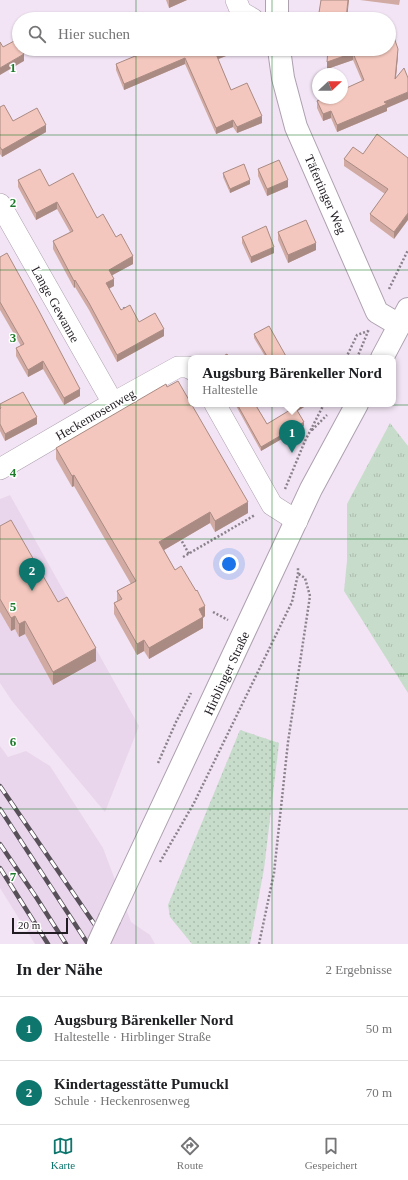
<!DOCTYPE html>
<html lang="de">
<head>
<meta charset="utf-8">
<style>
  :root { --surface:#fff; --page:#f6f6f6; --text:#202124; --muted:#757577; --line:#e0e0e0; --accent:#0f766e }
  body { margin:0; font-family:Georgia,serif; background:var(--page); color:var(--text) }
  .compass { position:absolute; left:312px; top:68px; width:36px; height:36px; border-radius:50%; background:var(--surface); box-shadow:0 1px 3px #0004; rotate:68deg }
  .scale { position:absolute; left:12px; bottom:10px; width:56px; box-sizing:border-box; padding-left:4px; border:2px solid #211c22; border-top:0; font-size:11px; line-height:14px; white-space:nowrap; color:#211c22; -webkit-text-stroke:3px #fff; paint-order:stroke }
  .you { position:absolute; left:229px; top:564px; width:14px; height:14px; margin:-10px; border:3px solid #fff; border-radius:50%; background:#1a73e8; box-shadow:0 0 0 6px #1a73e833 }
  .badge { display:grid; place-items:center; width:26px; height:26px; border-radius:50%; background:var(--accent); color:#fff; font-size:13px; font-weight:700 }
  .pin { position:absolute; translate:-50% -33px; filter:drop-shadow(0 1px 2px #0008) }
  .pin::after { content:''; position:absolute; top:21px; width:14px; height:12px; background:inherit; clip-path:polygon(0 0,100% 0,50% 100%) }
  .popup { position:absolute; left:188px; top:355px; width:208px; height:52px; box-sizing:border-box; display:grid; place-content:center; border-radius:8px; background:var(--surface); filter:drop-shadow(0 1px 3px #0005); font-size:13px; white-space:nowrap; color:var(--muted) }
  .popup b { font-size:15px; color:var(--text) }
  .popup::after { content:''; position:absolute; left:50%; top:100%; margin-left:-8px; border:8px solid transparent; border-top-color:var(--surface) }
  .list { margin:0; padding:0; list-style:none }
  h2 { display:flex; justify-content:space-between; align-items:center; height:52px; margin:0; padding:0 16px; font-size:17px }
  h2 small { font-size:13px; font-weight:400; color:var(--muted) }
  .list li { display:grid; grid-template-columns:26px 1fr auto; gap:12px; align-items:center; box-sizing:border-box; height:64px; padding:0 16px; border-top:1px solid var(--line) }
  .list b { display:block; font-size:15px; white-space:nowrap }
  .list p { margin:0; font-size:13px; white-space:nowrap; color:var(--muted) }
  .list em { font-size:13px; font-style:normal; color:var(--muted) }
  .icon { flex:none; width:22px; height:22px; fill:none; stroke:currentColor; stroke-width:2; stroke-linecap:round; stroke-linejoin:round }
  .map { position:relative; flex:none; width:408px; height:944px; overflow:hidden }
  .search { position:absolute; background:var(--surface); box-shadow:0 1px 3px #0004; left:12px; right:12px; top:12px; height:44px; display:flex; align-items:center; gap:10px; box-sizing:border-box; padding:0 14px; border-radius:22px; color:var(--muted); font-size:15px }
  .sheet { height:180px; background:var(--surface) }
  nav { display:flex; justify-content:space-around; align-items:center; box-sizing:border-box; height:56px; border-top:1px solid var(--line); background:var(--surface); font-size:11px; color:var(--muted) }
  nav a { display:grid; justify-items:center; gap:2px }
  nav .on { color:var(--accent) }
  .map>svg:first-child { display:block }
  .built { fill:#ead6ec }
  .grass { fill:url(#grass-tufts) }
  .park { fill:url(#park-dots) }
  .lines { fill:none; stroke-linecap:round; stroke-linejoin:round }
  .minor-casing { stroke:#ada0af; stroke-width:22 }
  .tertiary-casing { stroke:#ada0af; stroke-width:24 }
  .path { stroke:#8b818c; stroke-width:2.5; stroke-dasharray:2 2; stroke-linecap:butt }
  .minor { stroke:#fff; stroke-width:21 }
  .tertiary { stroke:#fff; stroke-width:22 }
  .rail-casing { stroke:#575059; stroke-width:4.5 }
  .rail { stroke:#fff; stroke-width:3; stroke-dasharray:9; stroke-linecap:butt }
  .tertiary-bridge-casing { stroke:#ada0af; stroke-width:24; stroke-linecap:butt }
  .tertiary-bridge { stroke:#fff; stroke-width:22 }
  .wall { fill:#d1aba3 }
  .shaded-wall { fill:#aa8b84 }
  .building { fill:#f3c7bd; stroke:#aa8b84 }
  .grid { fill:none; stroke:#1c7a2a; stroke-width:1; stroke-opacity:0.55 }
  .labels { text-anchor:middle; stroke-width:3; stroke-linejoin:round; paint-order:stroke }
  .street-label { font-size:13px; fill:#211c22; stroke:#fff }
  .grid-label { font-size:13px; text-anchor:middle; font-weight:bold; fill:#1c7a2a; stroke:#fff; stroke-width:3; stroke-linejoin:round; paint-order:stroke }
</style>
</head>
<body>
<div class="map">
<svg width="408" height="944" viewBox="0 0 408 944">
  <defs>
    <pattern id="grass-tufts" width="24" height="20" patternUnits="userSpaceOnUse"><rect width="24" height="20" fill="#c7dccb"/><path d="M3 7l-1-3M5 7V3M7 7l1-3M15 17l-1-3M17 17v-4M19 17l1-3" fill="none" stroke="#abbcae"/></pattern>
    <pattern id="park-dots" width="8" height="8" patternUnits="userSpaceOnUse"><rect width="8" height="8" fill="#c7dccb"/><path d="M2 2h.1M6 6h.1" fill="none" stroke="#abbcae" stroke-width="1.8" stroke-linecap="round"/></pattern>
  </defs>
  <rect width="100%" height="100%" fill="#f2e4f4"/>
  <!-- built -->
  <path class="built" d="M 10,495 L 139,726 L 105,812 L 12,701 L 0,683 L 0,499 Z
    M 0,746 L 8,757 L 26,751 L 50,766 L 103,848 L 131,922 L 150,935 L 155,944 L 35,944 L 0,888 Z"/>
  <!-- grass -->
  <path class="grass" d="M 390,423 L 408,446 L 408,693 L 344,591 L 347,561 L 347,504 Z"/>
  <!-- park -->
  <path class="park" d="M 240,730 L 279,743 L 264,869 L 250,944 L 192,944 L 170,917 L 168,905 Z"/>
  <g class="lines">
    <defs>
      <path id="minor" d="M 236,0 L 241,12 L 253,19
        M 0,204 L 113,403
        M 215,404 L 272,505 L 297,521
        M 0,469 L 113,403 L 178,367 L 188,367 L 191,369"/>
      <path id="tertiary" d="M 277,19 L 277,0
        M 279,49 L 283,78 L 296,127 L 377,312 L 399,325
        M 382,358 L 408,309
        M 110,918 L 311,489 L 357,404"/>
    </defs>
    <!-- minor casing -->
    <use href="#minor" class="minor-casing"/>
    <!-- tertiary casing -->
    <use href="#tertiary" class="tertiary-casing"/>
    <!-- path -->
    <path class="path" d="M 389,289 L 408,250
      M 120,311 L 126,307
      M 346,358 L 357,335 L 368,331
      M 357,358 L 369,329
      M 312,430 L 327,415
      M 285,489 L 305,441 L 324,404
      M 180,538 L 189,554
      M 183,557 L 255,515
      M 213,612 L 228,620
      M 158,763 L 176,722 L 191,693
      M 160,862 L 194,803 L 292,602 L 298,574 L 298,567
      M 259,944 L 274,873 L 288,742 L 310,596 L 305,578 L 297,573"/>
    <!-- minor -->
    <use href="#minor" class="minor"/>
    <!-- tertiary -->
    <use href="#tertiary" class="tertiary"/>
    <defs>
      <path id="rail" d="M 0,786 L 108,944
        M 0,809 L 88,944
        M 0,844 L 36,897 L 66,944
        M 0,868 L 48,944"/>
    </defs>
    <!-- rail casing -->
    <use href="#rail" class="rail-casing"/>
    <!-- rail -->
    <use href="#rail" class="rail"/>
    <defs>
      <path id="tertiary-bridge" d="M 98,944 L 110,918"/>
    </defs>
    <!-- tertiary-bridge casing -->
    <use href="#tertiary-bridge" class="tertiary-bridge-casing"/>
    <!-- tertiary-bridge -->
    <use href="#tertiary-bridge" class="tertiary-bridge"/>
  </g>
  <!-- wall -->
  <path class="wall" d="M 166,0 L 187,0 L 169,8 Z
    M 360,0 L 400,0 L 399,5 Z
    M 231,49 L 231,54 L 218,59 L 231,90 L 262,123 L 237,133 L 233,127 L 216,134 L 185,64 L 124,90 L 116,70 L 116,64 Z
    M 328,49 L 398,55 L 396,78 L 387,108 L 387,111 L 337,132 L 331,118 L 323,121 L 317,108 L 317,101 L 362,81 L 353,60 L 327,69 Z
    M 0,107 L 13,121 L 46,132 L 2,157 L 0,154 Z
    M 408,158 L 394,239 L 370,221 L 370,214 L 385,194 L 344,166 L 344,159 Z
    M 258,169 L 288,187 L 267,196 L 258,176 Z
    M 223,173 L 250,184 L 230,193 L 223,177 Z
    M 18,180 L 49,186 L 97,218 L 116,237 L 133,264 L 112,275 L 114,286 L 109,289 L 121,310 L 139,322 L 164,336 L 117,362 L 89,310 L 75,287 L 74,288 L 53,249 L 53,241 L 70,232 L 57,209 L 36,220 L 18,187 Z
    M 278,232 L 316,250 L 288,263 L 278,240 Z
    M 242,237 L 274,253 L 251,263 L 242,243 Z
    M 0,257 L 80,396 L 64,405 L 43,369 L 28,377 L 16,356 L 16,348 L 21,346 L 0,310 Z
    M 254,334 L 287,358 L 266,358 L 254,338 Z
    M 0,404 L 37,424 L 5,441 L 0,431 Z
    M 235,404 L 255,404 L 267,424 L 294,408 L 292,404 L 309,404 L 297,411 L 304,426 L 261,451 Z
    M 56,448 L 248,513 L 215,532 L 210,523 L 164,550 L 175,570 L 205,616 L 203,618 L 203,628 L 149,659 L 144,651 L 137,655 L 114,614 L 114,603 L 117,601 L 117,591 L 131,584 L 74,486 L 72,487 L 56,459 Z
    M 0,526 L 58,602 L 96,661 L 53,685 L 25,634 L 19,637 L 15,629 L 11,631 L 0,612 Z"/>
  <!-- shaded-wall -->
  <path class="shaded-wall" d="M 169,0 L 187,0 L 169,8 Z
    M 348,0 L 349,0 L 347,19 L 346,19 Z
    M 227,49 L 231,49 L 231,54 L 216,60 L 216,54 Z
    M 398,49 L 398,55 L 395,86 L 395,79 Z
    M 353,53 L 353,60 L 327,69 L 327,62 Z
    M 24,54 L 24,61 L 0,75 L 0,68 Z
    M 185,58 L 185,64 L 124,90 L 124,84 Z
    M 408,92 L 408,99 L 387,108 L 387,111 L 337,132 L 337,125 L 384,102 Z
    M 331,111 L 331,118 L 323,121 L 323,114 Z
    M 262,116 L 262,123 L 237,133 L 237,127 Z
    M 233,120 L 233,127 L 216,134 L 216,128 Z
    M 46,125 L 46,132 L 2,157 L 2,150 Z
    M 250,180 L 250,184 L 230,193 L 230,189 Z
    M 288,180 L 288,187 L 267,196 L 267,189 Z
    M 57,202 L 57,209 L 36,220 L 36,213 Z
    M 408,213 L 408,220 L 394,239 L 394,232 Z
    M 316,243 L 316,250 L 288,263 L 288,255 Z
    M 274,247 L 274,253 L 251,263 L 251,257 Z
    M 133,256 L 133,264 L 109,277 L 109,270 Z
    M 114,279 L 114,286 L 106,290 L 106,283 Z
    M 75,280 L 75,287 L 74,288 L 74,281 Z
    M 164,329 L 164,336 L 117,362 L 117,355 Z
    M 43,361 L 43,369 L 28,377 L 28,370 Z
    M 80,389 L 80,396 L 64,405 L 64,398 Z
    M 303,404 L 309,404 L 296,412 L 296,408 Z
    M 37,417 L 37,424 L 5,441 L 5,434 Z
    M 304,422 L 304,426 L 261,451 L 261,447 Z
    M 74,475 L 74,486 L 72,487 L 72,476 Z
    M 248,502 L 248,513 L 215,532 L 215,521 Z
    M 210,512 L 210,523 L 159,553 L 159,542 Z
    M 205,606 L 205,616 L 203,618 L 203,628 L 149,659 L 149,648 L 199,609 Z
    M 15,616 L 15,629 L 11,631 L 11,618 Z
    M 25,621 L 25,634 L 19,637 L 19,624 Z
    M 144,640 L 144,651 L 137,655 L 137,644 Z
    M 96,648 L 96,661 L 53,685 L 53,672 Z"/>
  <!-- building -->
  <path class="building" d="M 321,0 L 348,0 L 346,19 L 318,19 Z
    M 389,23 L 398,49 L 395,79 L 404,68 L 408,78 L 408,92 L 384,102 L 387,104 L 337,125 L 331,111 L 323,114 L 317,101 L 323,98 L 342,98 L 342,90 L 364,80 L 353,53 L 327,62 L 328,49 L 389,49 Z
    M 16,40 L 19,44 L 19,49 L 22,49 L 24,54 L 0,68 L 0,42 L 3,47 Z
    M 152,49 L 227,49 L 216,54 L 231,90 L 247,83 L 262,116 L 237,127 L 233,120 L 216,128 L 185,58 L 124,84 L 116,64 Z
    M 4,105 L 13,121 L 37,108 L 46,125 L 2,150 L 0,147 L 0,107 Z
    M 377,134 L 408,158 L 408,213 L 394,232 L 370,214 L 388,189 L 344,159 L 353,147 L 363,154 Z
    M 279,160 L 288,180 L 267,189 L 258,169 Z
    M 244,164 L 250,180 L 230,189 L 223,173 Z
    M 40,169 L 49,186 L 73,173 L 97,218 L 103,214 L 116,237 L 121,234 L 133,256 L 109,270 L 114,279 L 106,283 L 121,310 L 130,305 L 139,322 L 155,313 L 164,329 L 117,355 L 89,303 L 75,280 L 74,281 L 53,241 L 73,231 L 57,202 L 36,213 L 18,180 Z
    M 306,220 L 316,243 L 288,255 L 278,232 Z
    M 266,226 L 274,247 L 251,257 L 242,237 Z
    M 7,253 L 39,311 L 80,389 L 64,398 L 43,361 L 28,370 L 16,348 L 24,344 L 0,302 L 0,257 Z
    M 269,326 L 287,358 L 268,358 L 254,334 Z
    M 227,354 L 229,358 L 220,358 Z
    M 178,381 L 248,502 L 215,521 L 210,512 L 159,542 L 175,570 L 181,566 L 196,591 L 197,590 L 205,606 L 199,609 L 203,617 L 149,648 L 144,640 L 137,644 L 114,603 L 122,599 L 117,591 L 136,581 L 74,475 L 72,476 L 56,448 L 166,384 L 167,387 Z
    M 23,392 L 37,417 L 5,434 L 0,424 L 0,409 L 1,408 L 0,406 L 0,404 Z
    M 237,404 L 255,404 L 267,424 L 295,407 L 304,422 L 261,447 Z
    M 294,404 L 303,404 L 296,408 Z
    M 11,520 L 58,602 L 67,597 L 96,648 L 53,672 L 25,621 L 19,624 L 15,616 L 11,618 L 0,599 L 0,526 Z"/>
  <!-- grid -->
  <path class="grid" d="M 136,0 L 136,19M 272,0 L 272,19M 136,49 L 136,944M 272,49 L 272,944M 0,135 L 408,135M 0,270 L 408,270M 0,405 L 408,405M 0,539 L 408,539M 0,674 L 408,674M 0,809 L 408,809"/>
  <g class="labels">
    <!-- street labels -->
    <g class="street-label">
      <text transform="translate(326 194) rotate(66)" y="5">Täfertinger Weg</text>
      <text transform="translate(56 304) rotate(61)" y="5">Lange Gewanne</text>
      <text transform="translate(95 414) rotate(-30)" y="5">Heckenrosenweg</text>
      <text transform="translate(226 673) rotate(-65)" y="5">Hirblinger Straße</text>
    </g>
  </g>
  <g class="grid-label">
    <text x="13" y="72">1</text>
    <text x="13" y="207">2</text>
    <text x="13" y="342">3</text>
    <text x="13" y="477">4</text>
    <text x="13" y="611">5</text>
    <text x="13" y="746">6</text>
    <text x="13" y="881">7</text>
  </g>
</svg>
<svg class="compass" viewBox="-18 -18 36 36"><path d="M0-13l5 13h-10z" fill="#e53935"/><path d="M0 13l5-13h-10z" fill="#757577"/></svg>
<div class="scale">20 m</div>
<div class="you"></div>
<div class="pin badge" style="left:292px;top:453px">1</div>
<div class="popup"><b>Augsburg Bärenkeller Nord</b>Haltestelle</div>
<div class="pin badge" style="left:32px;top:591px">2</div>
<div class="search"><svg class="icon" aria-label="search" viewBox="0 0 24 24"><circle cx="10" cy="10" r="6"/><path d="M15 15l6 6"/></svg>Hier suchen</div>
</div>
<section class="sheet">
<h2>In der Nähe<small>2 Ergebnisse</small></h2>
<ul class="list">
<li><span class="badge">1</span><div><b>Augsburg Bärenkeller Nord</b><p>Haltestelle · Hirblinger Straße</p></div><em>50 m</em></li>
<li><span class="badge">2</span><div><b>Kindertagesstätte Pumuckl</b><p>Schule · Heckenrosenweg</p></div><em>70 m</em></li>
</ul>
</section>
<nav>
<a class="on"><svg class="icon" aria-label="map" viewBox="0 0 24 24"><path d="M3 6l6-2 6 2 6-2v14l-6 2-6-2-6 2zM9 4v14M15 6v14"/></svg>Karte</a>
<a><svg class="icon" aria-label="directions" viewBox="0 0 24 24"><path d="M12 3l9 9-9 9-9-9zM9 14v-3h6M13 9l2 2-2 2"/></svg>Route</a>
<a><svg class="icon" aria-label="saved" viewBox="0 0 24 24"><path d="M7 4h10v16l-5-4-5 4z"/></svg>Gespeichert</a>
</nav>
</body>
</html>
